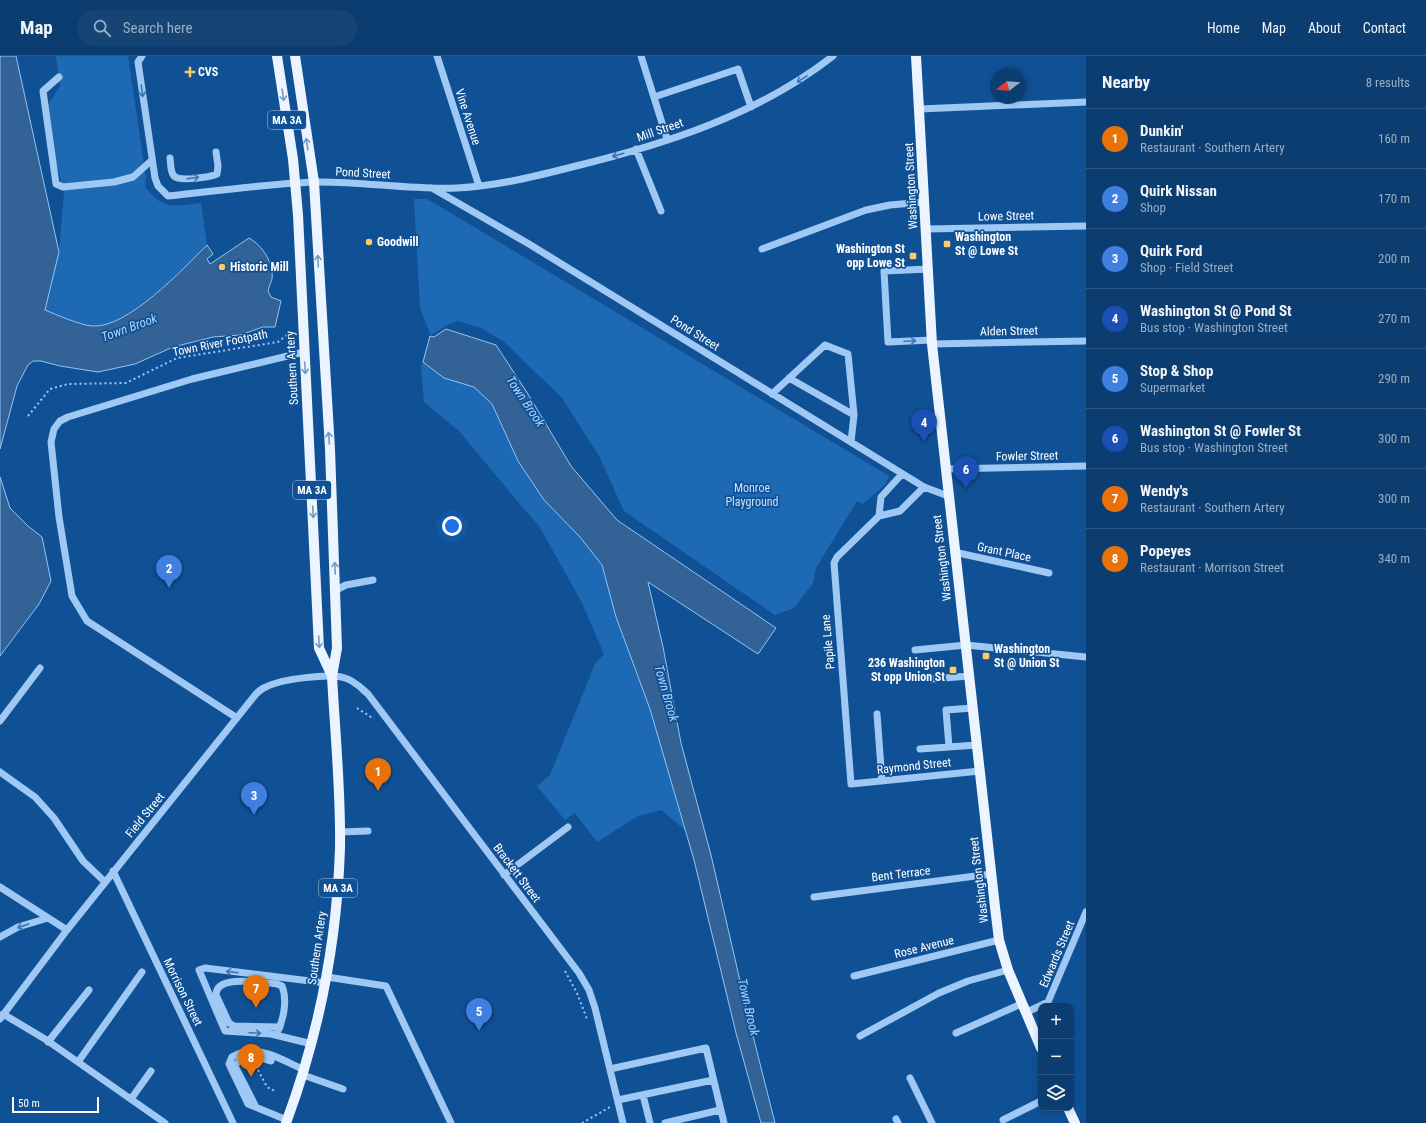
<!DOCTYPE html>
<html lang="en">
<head>
<meta charset="utf-8">
<style>
  :root { --surface:#0c3d70; --page:#154475; --text:#f1f3f6; --muted:#9aaec3; --line:#2c5683; --accent:#8c9099 }
  body { margin:0; font-family:"Roboto Condensed",sans-serif; background:var(--page); color:var(--text) }
  .controls { position:absolute; right:12px; bottom:12px; display:grid; overflow:hidden; border-radius:8px; box-shadow:0 2px 6px #0003 }
  .controls button { width:36px; height:36px; display:grid; place-items:center; padding:0; border:0; border-bottom:1px solid var(--line); background:var(--surface); color:var(--text); font:20px sans-serif }
  .compass { position:absolute; left:990px; top:12px; width:36px; height:36px; border-radius:50%; background:var(--surface); box-shadow:0 2px 6px #0003; rotate:253deg }
  .scale { position:absolute; left:12px; bottom:10px; width:87px; box-sizing:border-box; padding-left:4px; border:2px solid #fff; border-top:0; font-size:11px; line-height:14px; white-space:nowrap; color:#fff; -webkit-text-stroke:3px #105196; paint-order:stroke }
  .you { position:absolute; left:452px; top:470px; width:14px; height:14px; margin:-10px; border:3px solid #fff; border-radius:50%; background:#1a73e8; box-shadow:0 0 0 6px #1a73e833 }
  .badge { display:grid; place-items:center; width:26px; height:26px; border-radius:50%; background:var(--accent); color:#fff; font-size:13px; font-weight:700 }
  .pin { position:absolute; translate:-50% -33px; filter:drop-shadow(0 1px 2px #0008) }
  .pin::after { content:''; position:absolute; top:21px; width:14px; height:12px; background:inherit; clip-path:polygon(0 0,100% 0,50% 100%) }
  .list { margin:0; padding:0; list-style:none }
  h2 { display:flex; justify-content:space-between; align-items:center; height:52px; margin:0; padding:0 16px; font-size:17px }
  h2 small { font-size:13px; font-weight:400; color:var(--muted) }
  .list li { display:grid; grid-template-columns:26px 1fr auto; gap:12px; align-items:center; box-sizing:border-box; height:60px; padding:0 16px; border-top:1px solid var(--line) }
  .list b { display:block; font-size:15px; white-space:nowrap }
  .list p { margin:0; font-size:13px; white-space:nowrap; color:var(--muted) }
  .list em { font-size:13px; font-style:normal; color:var(--muted) }
  .icon { flex:none; width:22px; height:22px; fill:none; stroke:currentColor; stroke-width:2; stroke-linecap:round; stroke-linejoin:round }
  .map { position:relative; flex:none; width:1086px; height:1067px; overflow:hidden }
  header { display:flex; align-items:center; gap:24px; box-sizing:border-box; height:56px; padding:0 20px; background:var(--surface); border-bottom:1px solid var(--line) }
  header strong { font-size:19px }
  nav { display:flex; gap:22px; margin-inline-start:auto; font-size:14px }
  .search { width:280px; height:36px; background:var(--page); display:flex; align-items:center; gap:10px; box-sizing:border-box; padding:0 14px; border-radius:22px; color:var(--muted); font-size:15px }
  main { display:flex }
  aside { flex:1; background:var(--surface) }
  .map>svg:first-child { display:block }
  .green { fill:#1e69b4 }
  .water { fill:#336396; stroke:#90c5f8 }
  .lines { fill:none; stroke-linecap:round; stroke-linejoin:round }
  .path { stroke:#9fc9f4; stroke-width:2; stroke-dasharray:2 3; stroke-linecap:butt }
  .minor { stroke:#9fc9f4; stroke-width:7 }
  .major { stroke:#ecf4ff; stroke-width:10 }
  .oneway { stroke:#3b75b2 }
  .oneway2 { stroke:#739ac5 }
  .poi-dot { fill:#ffca62; stroke:#105196; stroke-width:1.5 }
  .labels { text-anchor:middle; stroke-width:3.5; stroke-linejoin:round; paint-order:stroke }
  .shield { fill:#105196; stroke:#b7cbe0; stroke-width:1 }
  .shield-label { font-size:11px; font-weight:bold; fill:#fff }
  .poi-label { font-size:12px; font-weight:bold; fill:#fff; stroke:#105196; text-anchor:start }
  .street-label { font-size:12px; fill:#fff; stroke:#105196 }
  .park-label { font-size:12px; fill:#c7e2fe; stroke:#105196 }
  .water-label { font-size:13px; font-style:italic; fill:#abd3fb; stroke:#105196 }
</style>
</head>
<body>
<header>
<strong>Map</strong>
<div class="search"><svg class="icon" aria-label="search" viewBox="0 0 24 24"><circle cx="10" cy="10" r="6"/><path d="M15 15l6 6"/></svg>Search here</div>
<nav><a>Home</a><a>Map</a><a>About</a><a>Contact</a></nav>
</header>
<main>
<div class="map">
<svg width="1086" height="1067" viewBox="0 0 1086 1067">
  <rect width="100%" height="100%" fill="#105196"/>
  <!-- green -->
  <path class="green" d="M 56,0 L 128,0 L 146,122 L 145,131 C 165,155 172,150 201,147 L 207,189 C 183,213 126,273 91,270 C 78,268 58,259 45,254 L 59,196 L 64,136 L 48,77 L 47,50 L 60,30 Z
    M 414,143 L 426,143 L 439,150 L 889,420 L 886,428 L 863,448 L 857,445 L 816,512 L 813,527 L 794,552 L 775,559 L 624,455 L 599,400 L 562,342 L 503,285 L 481,272 L 458,265 L 447,269 L 433,278 L 430,278 L 420,252 Z
    M 423,306 L 444,322 L 474,331 L 492,348 L 518,405 L 544,444 L 580,481 L 602,509 L 616,561 L 650,653 L 685,774 L 661,754 L 638,760 L 597,786 L 575,757 L 565,764 L 537,730 L 550,719 L 595,608 L 604,598 L 581,545 L 539,470 L 518,446 L 459,375 L 424,346 L 421,310 Z"/>
  <!-- water -->
  <path class="water" d="M 0,0 L 16,0 L 59,196 L 45,254 C 57,259 80,269 92,270 C 127,273 183,213 207,189 L 213,198 L 207,203 L 210,208 L 249,182 C 262,189 274,207 272,223 C 271,226 269,231 268,235 L 271,241 L 281,245 L 275,271 L 263,271 L 240,279 L 213,281 L 173,291 L 135,308 L 98,316 L 60,310 L 41,305 L 33,305 L 28,309 L 17,330 L 0,393 Z
    M 446,273 L 496,289 L 528,338 L 571,410 L 617,464 L 776,572 L 758,598 L 648,526 L 663,591 L 681,687 L 711,799 L 750,968 L 775,1067 L 761,1067 L 736,977 L 694,804 L 650,653 L 616,561 L 602,509 L 580,481 L 544,444 L 518,405 L 492,348 L 474,331 L 444,322 L 423,306 L 430,280 L 434,281 Z
    M 0,421 L 10,452 L 28,470 L 42,481 L 51,525 L 39,548 L 0,600 Z"/>
  <g class="lines">
    <!-- path -->
    <path class="path" d="M 28,360 L 50,333 L 68,328 L 126,327 L 177,302 L 278,286 L 288,278
      M 357,652 L 374,663
      M 565,915 L 577,937 L 587,963
      M 258,1014 L 267,1031 L 275,1035
      M 582,1067 L 610,1051"/>
    <!-- minor -->
    <path class="minor" d="M 142,0 L 138,6 L 155,122 L 158,130 L 168,140 C 217,135 265,128 314,126 C 361,125 409,134 457,132 C 497,130 537,120 576,110 C 666,88 759,58 833,0
      M 437,0 L 479,130
      M 641,0 L 667,83
      M 59,21 L 43,35 L 56,128 L 63,131 L 114,126 L 133,121 L 152,104
      M 654,41 L 738,13 L 751,51
      M 920,53 L 1086,46
      M 636,93 L 661,155
      M 170,102 C 171,108 170,116 174,120 C 180,126 210,121 217,118 L 218,110 L 216,96
      M 432,132 L 529,188 L 924,431 L 948,440
      M 927,173 L 1086,170
      M 762,193 L 866,154 L 890,149 L 925,146
      M 929,213 L 884,215 L 888,286 L 932,284
      M 932,288 L 1086,285
      M 789,322 L 854,359
      M 772,338 L 825,289 L 848,298 L 854,359 L 851,386
      M 945,413 L 1086,410
      M 924,431 L 900,455 L 879,460 L 837,501 L 834,507 L 851,728 L 980,715
      M 879,460 L 881,441 L 902,418
      M 954,496 L 1049,517
      M 336,534 L 346,529 L 373,524
      M 915,594 L 966,589 L 1086,601
      M 931,623 L 969,620
      M 877,658 L 882,725
      M 237,662 L 87,565 L 72,540 L 59,461 L 51,386 L 54,373 L 60,365 L 68,361 L 192,323 L 304,296
      M 0,665 L 40,612
      M 949,691 L 946,654 L 973,652
      M 920,693 L 977,689
      M 0,716 L 35,741 L 54,762 L 83,805 L 105,826
      M 340,776 L 368,775
      M 113,815 L 233,1067
      M 504,819 L 568,771
      M 0,831 L 67,874
      M 814,841 L 991,818
      M 0,881 L 18,871 L 48,862
      M 854,920 L 999,884
      M 327,921 L 386,930 L 451,1067
      M 1025,957 L 1048,946 L 1086,856
      M 3,958 L 45,983 L 165,1067
      M 0,963 L 67,874 L 256,638 C 259,635 262,632 266,631 C 281,623 330,617 345,622 C 355,625 361,632 368,638 L 579,917 L 589,934 L 595,952 L 623,1067
      M 956,977 L 1021,948
      M 276,979 C 283,966 288,945 282,930 L 277,928 C 262,927 216,918 216,939 L 229,967 L 234,970 L 280,971
      M 860,980 L 939,937 L 968,925 L 1008,914
      M 48,986 L 89,934
      M 312,988 L 271,978 L 225,975 L 199,914 L 205,912 L 326,927
      M 78,1006 L 142,916
      M 610,1013 L 706,992 L 724,1067
      M 303,1019 L 343,1033
      M 910,1022 L 932,1067
      M 643,1039 L 650,1067
      M 131,1043 L 151,1015
      M 618,1044 L 713,1024
      M 256,1051 L 235,1010 C 243,997 260,1001 271,1005 L 272,1000
      M 896,1063 L 898,1067
      M 287,1064 L 248,1048 L 229,1008 L 232,1001 C 236,999 242,996 247,995 C 266,993 288,1007 305,1014
      M 1003,1064 L 1041,1045
      M 665,1067 L 720,1054"/>
    <!-- major -->
    <path class="major" d="M 277,0 L 293,103 L 298,159 L 319,592 L 332,620
      M 916,0 L 932,288 L 995,851 L 999,884 L 1008,914 L 1041,992
      M 1068,1052 L 1075,1067
      M 286,1067 C 319,978 337,887 340,792 C 341,735 335,677 332,620 L 337,592 L 330,393 L 314,126 L 295,0"/>
  </g>
  <!-- one-way arrows -->
  <defs><path id="oneway-shaft" d="M-6 0H5M1.5-3L5.5 0L1.5 3" fill="none" stroke-width="1.6" stroke-linecap="round" stroke-linejoin="round"/></defs>
  <g class="oneway">
    <use href="#oneway-shaft" transform="translate(802 23) rotate(148)"/>
    <use href="#oneway-shaft" transform="translate(142 35) rotate(82)"/>
    <use href="#oneway-shaft" transform="translate(618 99) rotate(164)"/>
    <use href="#oneway-shaft" transform="translate(193 122) rotate(-8)"/>
    <use href="#oneway-shaft" transform="translate(910 285) rotate(-3)"/>
    <use href="#oneway-shaft" transform="translate(23 870) rotate(161)"/>
    <use href="#oneway-shaft" transform="translate(232 916) rotate(-173)"/>
    <use href="#oneway-shaft" transform="translate(255 977) rotate(3)"/>
  </g>
  <g class="oneway2">
    <use href="#oneway-shaft" transform="translate(283 39) rotate(81)"/>
    <use href="#oneway-shaft" transform="translate(307 88) rotate(-99)"/>
    <use href="#oneway-shaft" transform="translate(318 205) rotate(-93)"/>
    <use href="#oneway-shaft" transform="translate(305 312) rotate(86)"/>
    <use href="#oneway-shaft" transform="translate(329 382) rotate(-94)"/>
    <use href="#oneway-shaft" transform="translate(313 456) rotate(87)"/>
    <use href="#oneway-shaft" transform="translate(335 512) rotate(-92)"/>
    <use href="#oneway-shaft" transform="translate(319 586) rotate(87)"/>
  </g>
  <!-- markers -->
  <g class="poi-dot">
    <path d="M188 10h4v4h4v4h-4v4h-4v-4h-4v-4h4z"/>
    <circle cx="369" cy="186" r="4"/>
    <rect x="943" y="184" width="8" height="8" rx="2"/>
    <rect x="909" y="196" width="8" height="8" rx="2"/>
    <circle cx="222" cy="211" r="4"/>
    <rect x="982" y="596" width="8" height="8" rx="2"/>
    <rect x="949" y="610" width="8" height="8" rx="2"/>
  </g>
  <g class="labels">
    <!-- shield labels -->
    <g class="shield">
      <rect x="268" y="55" width="38" height="18" rx="3"/>
      <rect x="293" y="425" width="38" height="18" rx="3"/>
      <rect x="319" y="823" width="38" height="18" rx="3"/>
    </g>
    <g class="shield-label">
      <text x="287" y="68">MA 3A</text>
      <text x="312" y="438">MA 3A</text>
      <text x="338" y="836">MA 3A</text>
    </g>
    <!-- poi labels -->
    <g class="poi-label">
      <text x="198" y="20">CVS</text>
      <text x="955" y="185">Washington<tspan x="955" dy="14">St @ Lowe St</tspan></text>
      <text x="377" y="190">Goodwill</text>
      <text x="905" y="197" text-anchor="end">Washington St<tspan x="905" dy="14">opp Lowe St</tspan></text>
      <text x="230" y="215">Historic Mill</text>
      <text x="994" y="597">Washington<tspan x="994" dy="14">St @ Union St</tspan></text>
      <text x="945" y="611" text-anchor="end">236 Washington<tspan x="945" dy="14">St opp Union St</tspan></text>
    </g>
    <!-- street labels -->
    <g class="street-label">
      <text transform="translate(468 61) rotate(72)" y="4">Vine Avenue</text>
      <text transform="translate(660 74) rotate(-19)" y="4">Mill Street</text>
      <text transform="translate(363 117) rotate(3)" y="4">Pond Street</text>
      <text transform="translate(911 130) rotate(-93)" y="4">Washington Street</text>
      <text transform="translate(1006 160) rotate(-1)" y="4">Lowe Street</text>
      <text transform="translate(1009 275) rotate(-1)" y="4">Alden Street</text>
      <text transform="translate(695 277) rotate(32)" y="4">Pond Street</text>
      <text transform="translate(220 287) rotate(-11)" y="4">Town River Footpath</text>
      <text transform="translate(292 312) rotate(-93)" y="4">Southern Artery</text>
      <text transform="translate(1027 400) rotate(-1)" y="4">Fowler Street</text>
      <text transform="translate(1004 496) rotate(12)" y="4">Grant Place</text>
      <text transform="translate(942 502) rotate(-97)" y="4">Washington Street</text>
      <text transform="translate(828 586) rotate(-95)" y="4">Papile Lane</text>
      <text transform="translate(914 710) rotate(-6)" y="4">Raymond Street</text>
      <text transform="translate(145 759) rotate(-51)" y="4">Field Street</text>
      <text transform="translate(517 817) rotate(53)" y="4">Brackett Street</text>
      <text transform="translate(901 818) rotate(-7)" y="4">Bent Terrace</text>
      <text transform="translate(979 824) rotate(-97)" y="4">Washington Street</text>
      <text transform="translate(924 891) rotate(-14)" y="4">Rose Avenue</text>
      <text transform="translate(317 892) rotate(-82)" y="4">Southern Artery</text>
      <text transform="translate(1057 898) rotate(-67)" y="4">Edwards Street</text>
      <text transform="translate(183 936) rotate(64)" y="4">Morrison Street</text>
    </g>
    <!-- park labels -->
    <g class="park-label">
      <text x="752" y="436">Monroe<tspan x="752" dy="14">Playground</tspan></text>
    </g>
    <!-- water labels -->
    <g class="water-label">
      <text transform="translate(129 271) rotate(-20)" y="5">Town Brook</text>
      <text transform="translate(526 345) rotate(56)" y="5">Town Brook</text>
      <text transform="translate(667 637) rotate(74)" y="5">Town Brook</text>
      <text transform="translate(749 951) rotate(77)" y="5">Town Brook</text>
    </g>
  </g>
</svg>
<div class="controls">
<button>+</button>
<button>−</button>
<button><svg class="icon" aria-label="layers" viewBox="0 0 24 24"><path d="M12 4l9 5-9 5-9-5zM3 14l9 5 9-5"/></svg></button>
</div>
<svg class="compass" viewBox="-18 -18 36 36"><path d="M0-13l5 13h-10z" fill="#e53935"/><path d="M0 13l5-13h-10z" fill="#9aaec3"/></svg>
<div class="scale">50 m</div>
<div class="you"></div>
<div class="pin badge" style="left:378px;top:735px;background:#e8710a">1</div>
<div class="pin badge" style="left:169px;top:532px;background:#3f7fe0">2</div>
<div class="pin badge" style="left:254px;top:759px;background:#3f7fe0">3</div>
<div class="pin badge" style="left:924px;top:386px;background:#1a4fb4">4</div>
<div class="pin badge" style="left:479px;top:975px;background:#3f7fe0">5</div>
<div class="pin badge" style="left:966px;top:433px;background:#1a4fb4">6</div>
<div class="pin badge" style="left:256px;top:952px;background:#e8710a">7</div>
<div class="pin badge" style="left:251px;top:1021px;background:#e8710a">8</div>
</div>
<aside>
<h2>Nearby<small>8 results</small></h2>
<ul class="list">
<li><span class="badge" style="background:#e8710a">1</span><div><b>Dunkin'</b><p>Restaurant · Southern Artery</p></div><em>160 m</em></li>
<li><span class="badge" style="background:#3f7fe0">2</span><div><b>Quirk Nissan</b><p>Shop</p></div><em>170 m</em></li>
<li><span class="badge" style="background:#3f7fe0">3</span><div><b>Quirk Ford</b><p>Shop · Field Street</p></div><em>200 m</em></li>
<li><span class="badge" style="background:#1a4fb4">4</span><div><b>Washington St @ Pond St</b><p>Bus stop · Washington Street</p></div><em>270 m</em></li>
<li><span class="badge" style="background:#3f7fe0">5</span><div><b>Stop &amp; Shop</b><p>Supermarket</p></div><em>290 m</em></li>
<li><span class="badge" style="background:#1a4fb4">6</span><div><b>Washington St @ Fowler St</b><p>Bus stop · Washington Street</p></div><em>300 m</em></li>
<li><span class="badge" style="background:#e8710a">7</span><div><b>Wendy's</b><p>Restaurant · Southern Artery</p></div><em>300 m</em></li>
<li><span class="badge" style="background:#e8710a">8</span><div><b>Popeyes</b><p>Restaurant · Morrison Street</p></div><em>340 m</em></li>
</ul>
</aside>
</main>
</body>
</html>
